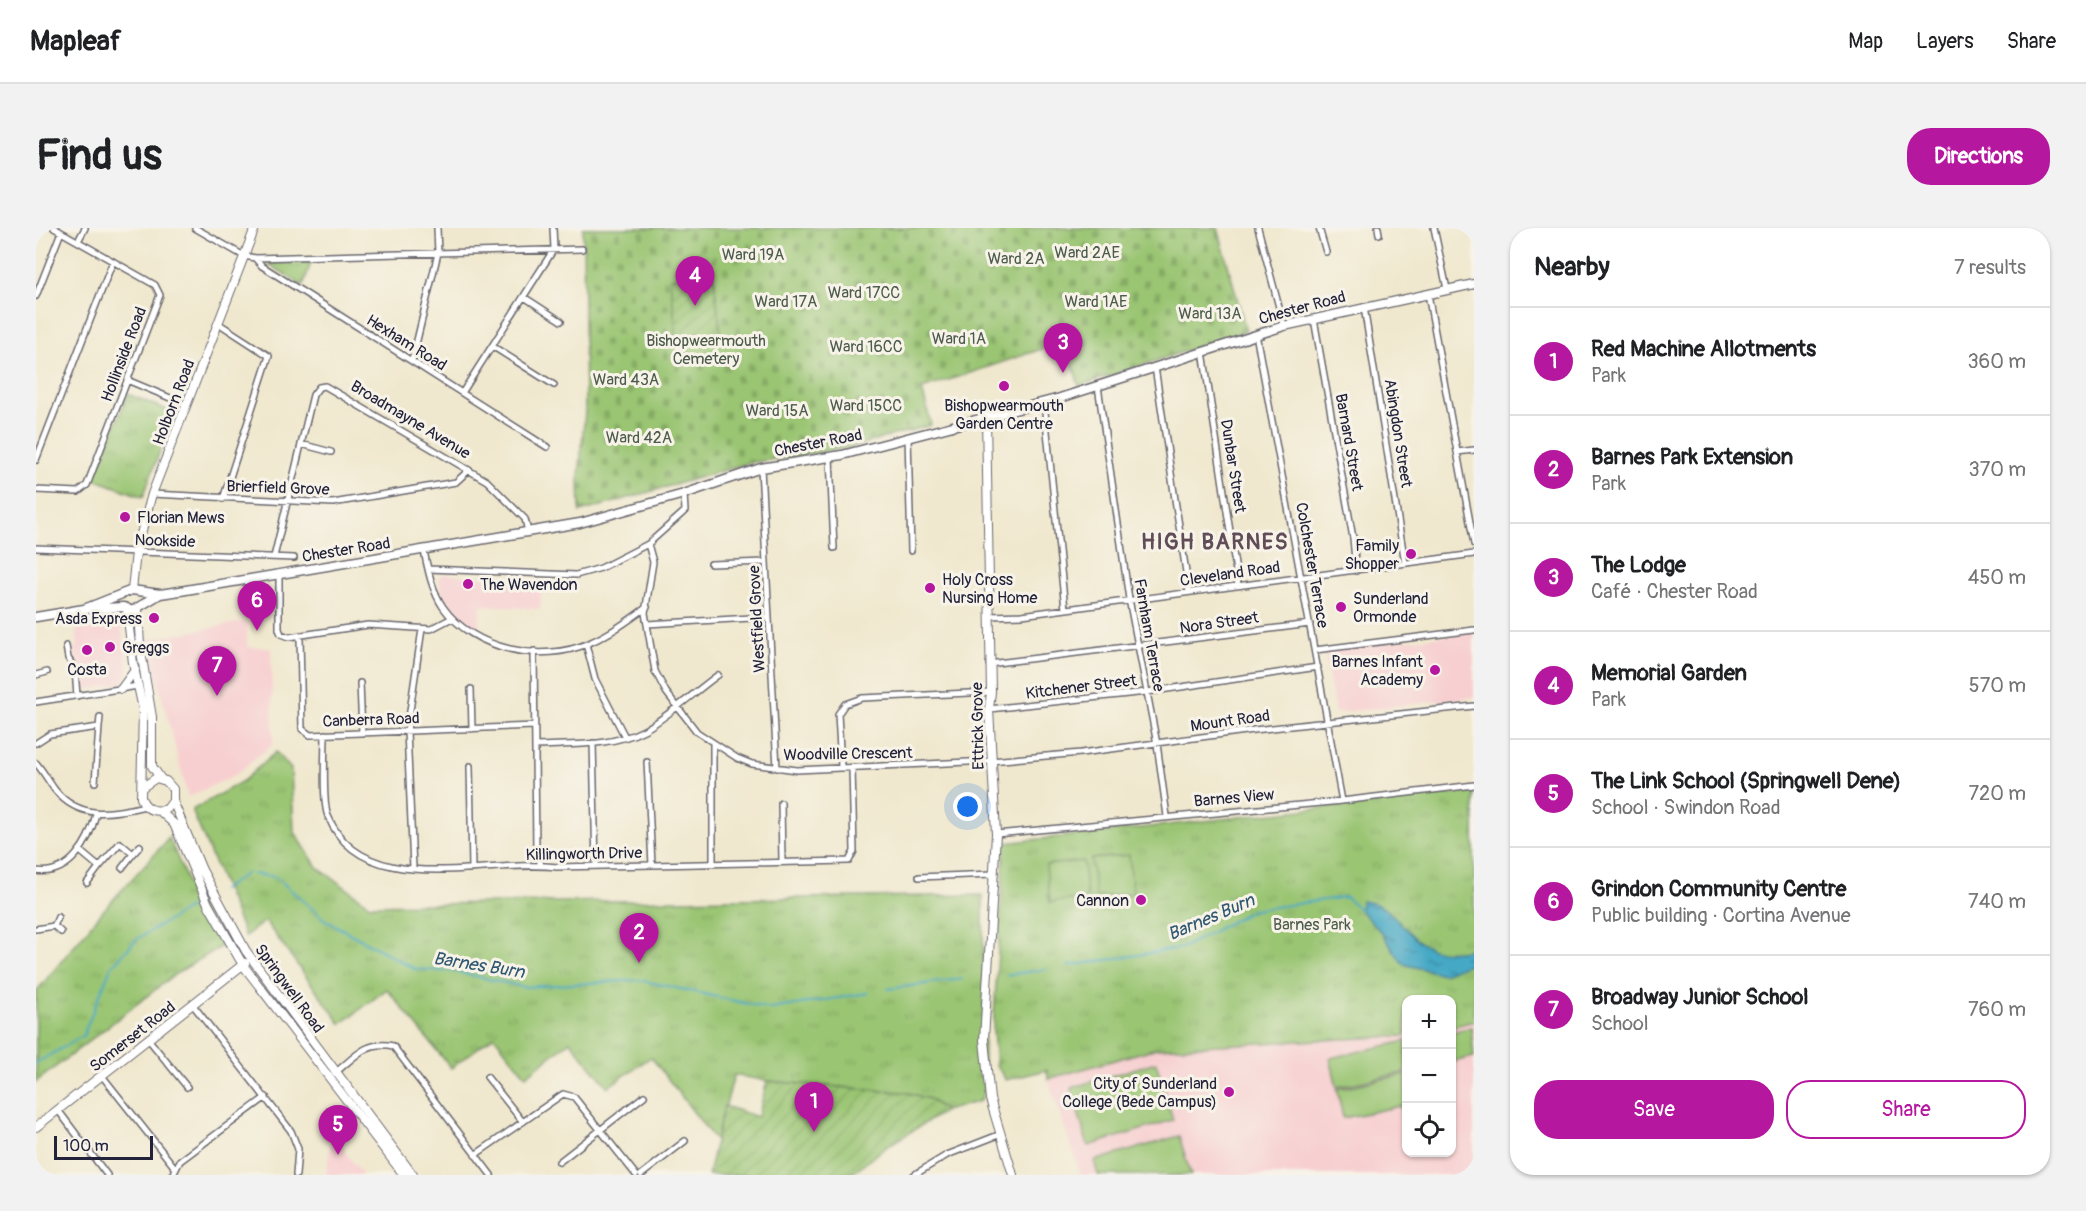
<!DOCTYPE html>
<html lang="en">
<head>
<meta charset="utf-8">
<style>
  :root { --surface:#fff; --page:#f2f2f2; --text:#202124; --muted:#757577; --line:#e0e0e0; --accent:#b5179e }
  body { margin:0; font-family:Pangolin,sans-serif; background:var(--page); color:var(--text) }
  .controls { position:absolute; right:18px; bottom:18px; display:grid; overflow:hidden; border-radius:12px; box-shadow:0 2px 4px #0004 }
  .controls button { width:54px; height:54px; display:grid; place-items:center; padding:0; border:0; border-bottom:2px solid var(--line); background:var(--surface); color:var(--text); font:30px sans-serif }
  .scale { position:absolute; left:18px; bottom:15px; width:99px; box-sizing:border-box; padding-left:6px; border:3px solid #22223b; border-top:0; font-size:16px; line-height:21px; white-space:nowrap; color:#22223b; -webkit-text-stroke:4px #f7f3e8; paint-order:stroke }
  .you { position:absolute; left:932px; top:579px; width:21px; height:21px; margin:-15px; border:4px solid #fff; border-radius:50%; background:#1a73e8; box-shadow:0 0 0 9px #1a73e833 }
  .badge { display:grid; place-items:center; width:39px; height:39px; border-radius:50%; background:var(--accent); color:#fff; font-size:20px; font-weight:700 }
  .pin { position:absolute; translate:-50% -50px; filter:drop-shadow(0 2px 3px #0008) }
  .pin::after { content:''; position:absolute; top:32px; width:21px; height:18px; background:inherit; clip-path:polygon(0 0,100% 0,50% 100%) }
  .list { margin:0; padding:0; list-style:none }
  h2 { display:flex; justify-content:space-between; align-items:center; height:78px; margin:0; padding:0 24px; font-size:26px }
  h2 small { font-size:20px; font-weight:400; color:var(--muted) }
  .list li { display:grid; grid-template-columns:39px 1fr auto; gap:18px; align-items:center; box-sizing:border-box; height:108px; padding:0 24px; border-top:2px solid var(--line) }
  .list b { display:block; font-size:22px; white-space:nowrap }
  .list p { margin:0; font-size:20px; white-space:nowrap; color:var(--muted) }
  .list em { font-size:20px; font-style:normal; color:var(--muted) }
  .actions { display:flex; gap:12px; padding:18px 24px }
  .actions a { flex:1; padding:14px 0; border:2px solid var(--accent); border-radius:24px; text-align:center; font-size:21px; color:var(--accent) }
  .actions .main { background:var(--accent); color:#fff }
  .icon { flex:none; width:33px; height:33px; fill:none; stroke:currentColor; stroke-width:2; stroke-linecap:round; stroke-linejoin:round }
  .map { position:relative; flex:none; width:1438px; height:947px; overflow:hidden; border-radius:24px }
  header { display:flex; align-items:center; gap:36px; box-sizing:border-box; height:84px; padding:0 30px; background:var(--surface); border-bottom:2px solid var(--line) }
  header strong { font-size:28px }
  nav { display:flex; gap:33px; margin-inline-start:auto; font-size:21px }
  .intro { display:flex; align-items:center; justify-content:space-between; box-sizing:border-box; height:144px; padding:0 36px }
  h1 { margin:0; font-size:42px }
  .button { padding:15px 27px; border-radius:24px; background:var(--accent); color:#fff; font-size:21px; font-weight:700 }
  main { display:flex; gap:36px; padding:0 36px }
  aside { flex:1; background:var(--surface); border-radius:24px; box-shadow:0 2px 4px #0004 }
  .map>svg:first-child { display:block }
  .built { fill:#f7cfd0 }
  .grass { fill:url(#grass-tufts); stroke:#5e7456; stroke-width:1.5 }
  .cemetery { fill:url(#cemetery-stones); stroke:#5e7456; stroke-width:1.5 }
  .garden { fill:url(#garden-furrows); stroke:#5e7456; stroke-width:1.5 }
  .pitch { fill:#9ac572; stroke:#5e7456; stroke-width:1.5 }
  .water { fill:url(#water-ripples); stroke:#346580; stroke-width:1.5 }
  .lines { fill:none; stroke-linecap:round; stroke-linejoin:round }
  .stream { stroke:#45a8c5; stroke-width:2 }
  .street-casing { stroke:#6a676e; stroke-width:8 }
  .secondary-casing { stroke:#6a676e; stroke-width:10 }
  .primary-casing { stroke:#6a676e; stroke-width:11 }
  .street { stroke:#fff; stroke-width:5 }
  .secondary { stroke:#fff; stroke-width:8 }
  .primary { stroke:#fff; stroke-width:8 }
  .poi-dot { fill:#b5179e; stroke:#f7f3e8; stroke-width:2 }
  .labels { text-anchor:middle; stroke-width:6; stroke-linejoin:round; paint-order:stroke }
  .park-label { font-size:16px; fill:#4c5b4e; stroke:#f7f3e8 }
  .street-label { font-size:16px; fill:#22223b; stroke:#f7f3e8 }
  .poi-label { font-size:16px; fill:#22223b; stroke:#f7f3e8; text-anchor:start }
  .water-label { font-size:18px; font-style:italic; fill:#305872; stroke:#f7f3e8 }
  .district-label { font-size:22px; font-weight:bold; letter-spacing:1.5px; fill:#604d58; stroke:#f7f3e8 }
</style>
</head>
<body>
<header>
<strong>Mapleaf</strong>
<nav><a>Map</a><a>Layers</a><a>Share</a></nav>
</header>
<div class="intro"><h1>Find us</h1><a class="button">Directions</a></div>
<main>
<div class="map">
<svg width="1438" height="947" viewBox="0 0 1438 947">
  <defs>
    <pattern id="grass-tufts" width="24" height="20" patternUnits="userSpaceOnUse" patternTransform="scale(1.5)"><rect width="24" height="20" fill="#9ac572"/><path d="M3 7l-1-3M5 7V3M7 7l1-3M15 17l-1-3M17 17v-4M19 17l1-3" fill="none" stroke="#84a964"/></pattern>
    <pattern id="cemetery-stones" width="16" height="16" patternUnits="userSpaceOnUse" patternTransform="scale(1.5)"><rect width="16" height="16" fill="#9ac572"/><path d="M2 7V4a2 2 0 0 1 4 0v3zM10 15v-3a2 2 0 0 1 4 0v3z" fill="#84a964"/></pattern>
    <pattern id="garden-furrows" width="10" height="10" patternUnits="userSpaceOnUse" patternTransform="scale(1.5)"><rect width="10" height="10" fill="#9ac572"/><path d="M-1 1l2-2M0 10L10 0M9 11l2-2" fill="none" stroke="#84a964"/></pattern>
    <pattern id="water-ripples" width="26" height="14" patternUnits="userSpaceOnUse" patternTransform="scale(1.5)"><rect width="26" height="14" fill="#45a8c5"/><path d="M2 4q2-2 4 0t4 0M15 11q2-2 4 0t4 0" fill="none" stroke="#3988a1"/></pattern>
  </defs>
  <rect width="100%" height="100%" fill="#f7f3e8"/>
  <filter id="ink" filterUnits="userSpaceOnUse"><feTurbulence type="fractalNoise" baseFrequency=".0167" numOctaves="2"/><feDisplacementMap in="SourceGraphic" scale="12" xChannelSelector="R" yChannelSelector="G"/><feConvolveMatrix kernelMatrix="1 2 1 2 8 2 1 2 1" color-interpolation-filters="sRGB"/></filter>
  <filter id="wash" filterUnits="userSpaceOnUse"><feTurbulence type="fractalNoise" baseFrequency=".008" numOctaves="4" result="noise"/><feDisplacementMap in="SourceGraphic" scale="24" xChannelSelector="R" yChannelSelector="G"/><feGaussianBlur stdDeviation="1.35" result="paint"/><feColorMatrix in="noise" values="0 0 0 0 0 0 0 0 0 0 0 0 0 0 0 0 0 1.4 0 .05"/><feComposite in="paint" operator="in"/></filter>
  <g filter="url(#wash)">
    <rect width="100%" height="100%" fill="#f0e8ce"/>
    <!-- built -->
    <path class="built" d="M 409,346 L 506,354 L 504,381 L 445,377 L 442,402 L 421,385 L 405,364 L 402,349 Z
      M 76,386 L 85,393 L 92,444 L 86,455 L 50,462 L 45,458 L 38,419 L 42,418 L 38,391 Z
      M 211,393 L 211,419 L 235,420 L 237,516 L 199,547 L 152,569 L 111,412 Z
      M 1438,404 L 1438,469 L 1299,485 L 1288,422 Z
      M 1438,793 L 1438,947 L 1045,947 L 1012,851 L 1121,820 L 1370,808 L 1370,924 L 1416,924 L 1416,799 Z
      M 296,907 L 327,947 L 290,947 Z"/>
    <!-- grass -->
    <path class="grass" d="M 275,34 L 267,58 L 231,35 Z
      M 92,166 L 138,185 L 107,269 L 58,251 Z
      M 240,524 L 255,541 L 258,603 L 281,639 L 334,677 L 947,667 L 948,865 L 944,873 L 909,883 L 893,871 L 873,865 L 732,853 L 698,847 L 680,913 L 615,829 L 572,859 L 534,813 L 490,848 L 458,808 L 415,840 L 351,761 L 305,796 L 229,693 L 209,708 L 156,582 L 207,553 Z
      M 1438,563 L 1438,793 L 1416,799 L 1416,772 L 1370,772 L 1370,808 L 1121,820 L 1012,851 L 1011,842 L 970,852 L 960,837 L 957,803 L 969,615 Z
      M 133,610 L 155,662 L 186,718 L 141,745 L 0,854 L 0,764 L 65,685 Z"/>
    <!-- cemetery -->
    <path class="cemetery" d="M 547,0 L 1182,0 L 1210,103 L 1043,158 L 1030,113 L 886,161 L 895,197 L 811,220 L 713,235 L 544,284 L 543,248 L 549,184 Z"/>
    <!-- garden -->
    <path class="garden" d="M 677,45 L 685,106 L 641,112 L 634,50 Z
      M 731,853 L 873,865 L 893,871 L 909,883 L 853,917 L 813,947 L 672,947 L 688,878 L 722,889 Z"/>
    <!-- pitch -->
    <path class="pitch" d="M 1093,627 L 1097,665 L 1060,669 L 1055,631 Z
      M 1047,633 L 1051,670 L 1014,674 L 1010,637 Z
      M 1435,799 L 1438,829 L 1416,834 L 1416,804 Z
      M 1370,813 L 1370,844 L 1301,859 L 1294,830 Z
      M 1120,834 L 1137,892 L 1052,918 L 1035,860 Z
      M 1370,846 L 1370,890 L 1368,890 L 1365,878 L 1307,890 L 1301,861 Z
      M 1143,908 L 1155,947 L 1062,947 L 1058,933 Z"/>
    <!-- water -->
    <path class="water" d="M 1325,673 C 1376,677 1367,739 1438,720 L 1438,734 L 1407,746 L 1367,736 L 1346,705 L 1324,682 Z"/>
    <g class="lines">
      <!-- stream -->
      <path class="stream" d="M 217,646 L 240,649 L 289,692 L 379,741 L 421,744 L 488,759 L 604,752 L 735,781 L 832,765
        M 186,662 L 211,645
        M 1032,738 L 1146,720 L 1217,682 L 1310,669 L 1324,682
        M 970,747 L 1011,741
        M 852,761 L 926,751
        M 0,835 L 47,808 L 75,739 L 101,711 L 157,678"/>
    </g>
  </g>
  <g filter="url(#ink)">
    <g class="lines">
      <defs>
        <path id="street" d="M 159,0 L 208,28 L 219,30 L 546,21
          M 1222,0 L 1248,98
          M 1283,0 L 1290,24
          M 1342,0 L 1343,6
          M 1398,0 L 1411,61
          M 42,13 L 49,0
          M 219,30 L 226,38 L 511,219
          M 1392,66 L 1438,316
          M 0,68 L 25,4
          M 488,69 L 525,93
          M 1328,79 L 1369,335
          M 1278,91 L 1317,310 L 1320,343
          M 182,95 L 233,128 L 187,271
          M 1220,106 L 1306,573
          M 456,118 L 518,157
          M 1167,123 L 1202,357
          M 376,133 L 402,25 L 401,0
          M 1119,139 L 1153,364
          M 91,152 L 151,177
          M 1062,158 L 1093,371 L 1121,516 L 1131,588
          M 426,165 L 518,21 L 517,0
          M 1008,174 L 1029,381
          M 872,209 L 875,323
          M 265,216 L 295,224
          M 1421,224 L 1438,222
          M 794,229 L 798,320
          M 0,232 L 77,33
          M 725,240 L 741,540
          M 0,262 L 42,264 L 51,257 L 124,67 L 119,57 L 18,0
          M 116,266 L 297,275 L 420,254 L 433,242
          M 648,266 L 649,283 L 612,316 L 617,334 L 609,385 L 619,443 L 630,464 L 661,504 L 701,530 L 716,536 L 761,542 L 954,533 L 1045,525 L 1218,502 L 1438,478
          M 0,320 L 258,330
          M 388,323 C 392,342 396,363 407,379 C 437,422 506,436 553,415 C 574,406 592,393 611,379
          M 238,329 L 277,167 L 283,159 L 289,158 L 451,253 L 489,291 L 492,304
          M 675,336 L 730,334
          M 392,341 L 540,347 L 565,340 L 612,316
          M 243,347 L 243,401 L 245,406 L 253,409 L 332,397 L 395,401 L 416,390
          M 953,388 L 986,387 L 1438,326
          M 611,396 L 733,389
          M 264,410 L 266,501 L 274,507 L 499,498
          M 550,416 L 559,451 L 589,509
          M 30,418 L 32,430 L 39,441 L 41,468
          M 1279,422 L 1438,402
          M 498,423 L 500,623 L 505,637
          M 953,436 L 1274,396
          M 0,447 L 11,444
          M 324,455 L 326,505
          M 435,461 L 436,501
          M 0,474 L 102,458
          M 953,481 L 1111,464 L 1282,439
          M 63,499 L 64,489
          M 289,506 C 289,524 286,574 292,588 C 326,673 452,630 521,639 L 813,633 L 818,623 L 816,540
          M 0,515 L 14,506 L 63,499 L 59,554
          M 557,515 L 560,638
          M 499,518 C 535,516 575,519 608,502 C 629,491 661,462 682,447
          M 611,534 L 616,637
          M 0,535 C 8,544 12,553 19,562 C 43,592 76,586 109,578
          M 434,538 L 436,641
          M 805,539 L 802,486 L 809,476 L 826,470 L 955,464
          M 745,575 L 746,634
          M 960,606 L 1306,573 L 1438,557
          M 44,623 L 63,639 L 51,655
          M 97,626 L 104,618
          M 677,636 L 677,515
          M 63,639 L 84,615 L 97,626 L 86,640
          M 377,640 L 371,503 L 386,401
          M 0,643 C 34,648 53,614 60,586
          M 883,649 L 957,646
          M 18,698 L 22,689
          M 0,701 L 18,698 L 25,704
          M 157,777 L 255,903 L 262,921 L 260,947
          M 113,812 L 151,859
          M 299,845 C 319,829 330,812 357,818 L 455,947
          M 67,849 L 140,941
          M 451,849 L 487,894
          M 22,882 L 71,947
          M 439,927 L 527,866 L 538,869 L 600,947
          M 523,934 L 608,868
          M 137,947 L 144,933 L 230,869
          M 605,947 L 649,913
          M 878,947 L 911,927 L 965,906"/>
        <path id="secondary" d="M 950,189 L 955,464 L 953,481 L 960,606 L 948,812 L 954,871 L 977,947
          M 96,362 L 100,324 L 116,266 L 219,0
          M 91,381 L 97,435 L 107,481 L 105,570 C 110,582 119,585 131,581 L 137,573 L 137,561 L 130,553 L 120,550 L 107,559
          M 102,382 L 104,418 L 116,489 L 116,538 L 125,551
          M 85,461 L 99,442
          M 137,573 L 166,642 L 210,723 L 377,947
          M 124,583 L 138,596 L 172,676 L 207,737 L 368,947
          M 0,899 L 209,735"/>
        <path id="primary" d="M 48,381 L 96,362 L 124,366 L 144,363 L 544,295 L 648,266 L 725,240 L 806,227 L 1024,170 L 1248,98 L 1438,56
          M 0,389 L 48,381 L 88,379 L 96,383 L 124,366"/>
      </defs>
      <!-- street casing -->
      <use href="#street" class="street-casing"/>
      <!-- secondary casing -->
      <use href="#secondary" class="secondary-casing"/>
      <!-- primary casing -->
      <use href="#primary" class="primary-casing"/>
      <!-- street -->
      <use href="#street" class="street"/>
      <!-- secondary -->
      <use href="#secondary" class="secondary"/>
      <!-- primary -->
      <use href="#primary" class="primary"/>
    </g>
  </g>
  <!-- markers -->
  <g class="poi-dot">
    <circle cx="968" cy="158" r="6"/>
    <circle cx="89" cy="289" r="6"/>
    <circle cx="1375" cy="326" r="6"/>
    <circle cx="432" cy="356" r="6"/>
    <circle cx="894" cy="360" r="6"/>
    <circle cx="1305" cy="379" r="6"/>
    <circle cx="118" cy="390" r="6"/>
    <circle cx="74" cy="419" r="6"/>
    <circle cx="51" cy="422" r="6"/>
    <circle cx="1399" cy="442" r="6"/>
    <circle cx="1105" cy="672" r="6"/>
    <circle cx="1193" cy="864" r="6"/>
  </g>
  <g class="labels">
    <!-- park labels -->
    <g class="park-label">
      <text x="1051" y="30">Ward 2AE</text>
      <text x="717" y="32">Ward 19A</text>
      <text x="980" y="36">Ward 2A</text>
      <text x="828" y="70">Ward 17CC</text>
      <text x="750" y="79">Ward 17A</text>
      <text x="1060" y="79">Ward 1AE</text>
      <text x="1174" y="91">Ward 13A</text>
      <text x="923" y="116">Ward 1A</text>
      <text x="670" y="118">Bishopwearmouth<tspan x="670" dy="18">Cemetery</tspan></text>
      <text x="830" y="124">Ward 16CC</text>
      <text x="590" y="157">Ward 43A</text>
      <text x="830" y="183">Ward 15CC</text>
      <text x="741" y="188">Ward 15A</text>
      <text x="603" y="215">Ward 42A</text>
      <text x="1276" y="702">Barnes Park</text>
    </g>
    <!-- street labels -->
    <g class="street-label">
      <text transform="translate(1266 79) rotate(-15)" y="6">Chester Road</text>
      <text transform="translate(371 114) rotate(32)" y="6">Hexham Road</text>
      <text transform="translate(87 126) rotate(-69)" y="6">Hollinside Road</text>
      <text transform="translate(137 174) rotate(-69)" y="6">Holborn Road</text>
      <text transform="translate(375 191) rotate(31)" y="6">Broadmayne Avenue</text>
      <text transform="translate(1363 205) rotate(81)" y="6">Abingdon Street</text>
      <text transform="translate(782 214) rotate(-11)" y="6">Chester Road</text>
      <text transform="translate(1314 214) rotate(80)" y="6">Barnard Street</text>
      <text transform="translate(1198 238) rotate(81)" y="6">Dunbar Street</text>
      <text transform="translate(242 259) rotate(2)" y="6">Brierfield Grove</text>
      <text transform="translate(129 312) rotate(2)" y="6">Nookside</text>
      <text transform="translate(310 321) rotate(-9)" y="6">Chester Road</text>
      <text transform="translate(1277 337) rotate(80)" y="6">Colchester Terrace</text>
      <text transform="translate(1194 345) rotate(-8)" y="6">Cleveland Road</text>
      <text transform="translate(720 391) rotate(-93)" y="6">Westfield Grove</text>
      <text transform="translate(1183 394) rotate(-8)" y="6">Nora Street</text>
      <text transform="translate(1114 407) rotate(80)" y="6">Farnham Terrace</text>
      <text transform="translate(1045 458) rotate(-7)" y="6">Kitchener Street</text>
      <text transform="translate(335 491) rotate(-2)" y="6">Canberra Road</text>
      <text transform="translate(1194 492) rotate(-8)" y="6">Mount Road</text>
      <text transform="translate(941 498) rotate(-91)" y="6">Ettrick Grove</text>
      <text transform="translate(812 525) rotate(-1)" y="6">Woodville Crescent</text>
      <text transform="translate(1198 569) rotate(-5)" y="6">Barnes View</text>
      <text transform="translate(548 625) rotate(-1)" y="6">Killingworth Drive</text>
      <text transform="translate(254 760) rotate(54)" y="6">Springwell Road</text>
      <text transform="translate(96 808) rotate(-38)" y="6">Somerset Road</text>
    </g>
    <!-- poi labels -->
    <g class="poi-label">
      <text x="968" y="183" text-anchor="middle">Bishopwearmouth<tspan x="968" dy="18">Garden Centre</tspan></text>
      <text x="101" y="295">Florian Mews</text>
      <text x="1363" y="323" text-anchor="end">Family<tspan x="1363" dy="18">Shopper</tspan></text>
      <text x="906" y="357">Holy Cross<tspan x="906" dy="18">Nursing Home</tspan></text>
      <text x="444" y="362">The Wavendon</text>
      <text x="1317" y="376">Sunderland<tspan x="1317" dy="18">Ormonde</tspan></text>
      <text x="106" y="396" text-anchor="end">Asda Express</text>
      <text x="86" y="425">Greggs</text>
      <text x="1387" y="439" text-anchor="end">Barnes Infant<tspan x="1387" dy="18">Academy</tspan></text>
      <text x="51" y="447" text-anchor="middle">Costa</text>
      <text x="1093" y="678" text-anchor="end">Cannon</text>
      <text x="1181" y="861" text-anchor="end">City of Sunderland<tspan x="1181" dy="18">College (Bede Campus)</tspan></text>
    </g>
    <!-- water labels -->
    <g class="water-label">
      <text transform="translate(1175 689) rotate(-23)" y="6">Barnes Burn</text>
      <text transform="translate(443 737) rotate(9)" y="6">Barnes Burn</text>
    </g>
    <!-- district labels -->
    <g class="district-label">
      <text x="1179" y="321">HIGH BARNES</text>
    </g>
  </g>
</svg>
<div class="controls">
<button>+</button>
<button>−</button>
<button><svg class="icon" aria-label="locate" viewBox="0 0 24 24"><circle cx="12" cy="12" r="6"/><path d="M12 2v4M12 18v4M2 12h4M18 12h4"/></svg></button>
</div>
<div class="scale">100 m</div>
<div class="you"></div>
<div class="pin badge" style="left:778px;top:904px">1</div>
<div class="pin badge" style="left:603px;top:735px">2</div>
<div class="pin badge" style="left:1027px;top:145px">3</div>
<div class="pin badge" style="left:659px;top:78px">4</div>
<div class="pin badge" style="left:302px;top:927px">5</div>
<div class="pin badge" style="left:221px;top:403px">6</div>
<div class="pin badge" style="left:181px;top:468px">7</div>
</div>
<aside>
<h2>Nearby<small>7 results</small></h2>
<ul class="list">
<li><span class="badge">1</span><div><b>Red Machine Allotments</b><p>Park</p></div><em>360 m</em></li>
<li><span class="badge">2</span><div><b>Barnes Park Extension</b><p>Park</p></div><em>370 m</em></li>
<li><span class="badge">3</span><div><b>The Lodge</b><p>Café · Chester Road</p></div><em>450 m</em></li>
<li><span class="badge">4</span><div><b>Memorial Garden</b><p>Park</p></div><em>570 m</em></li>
<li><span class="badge">5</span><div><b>The Link School (Springwell Dene)</b><p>School · Swindon Road</p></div><em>720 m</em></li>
<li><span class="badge">6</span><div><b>Grindon Community Centre</b><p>Public building · Cortina Avenue</p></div><em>740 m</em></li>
<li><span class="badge">7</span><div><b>Broadway Junior School</b><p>School</p></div><em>760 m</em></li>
</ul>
<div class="actions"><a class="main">Save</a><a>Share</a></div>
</aside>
</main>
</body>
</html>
